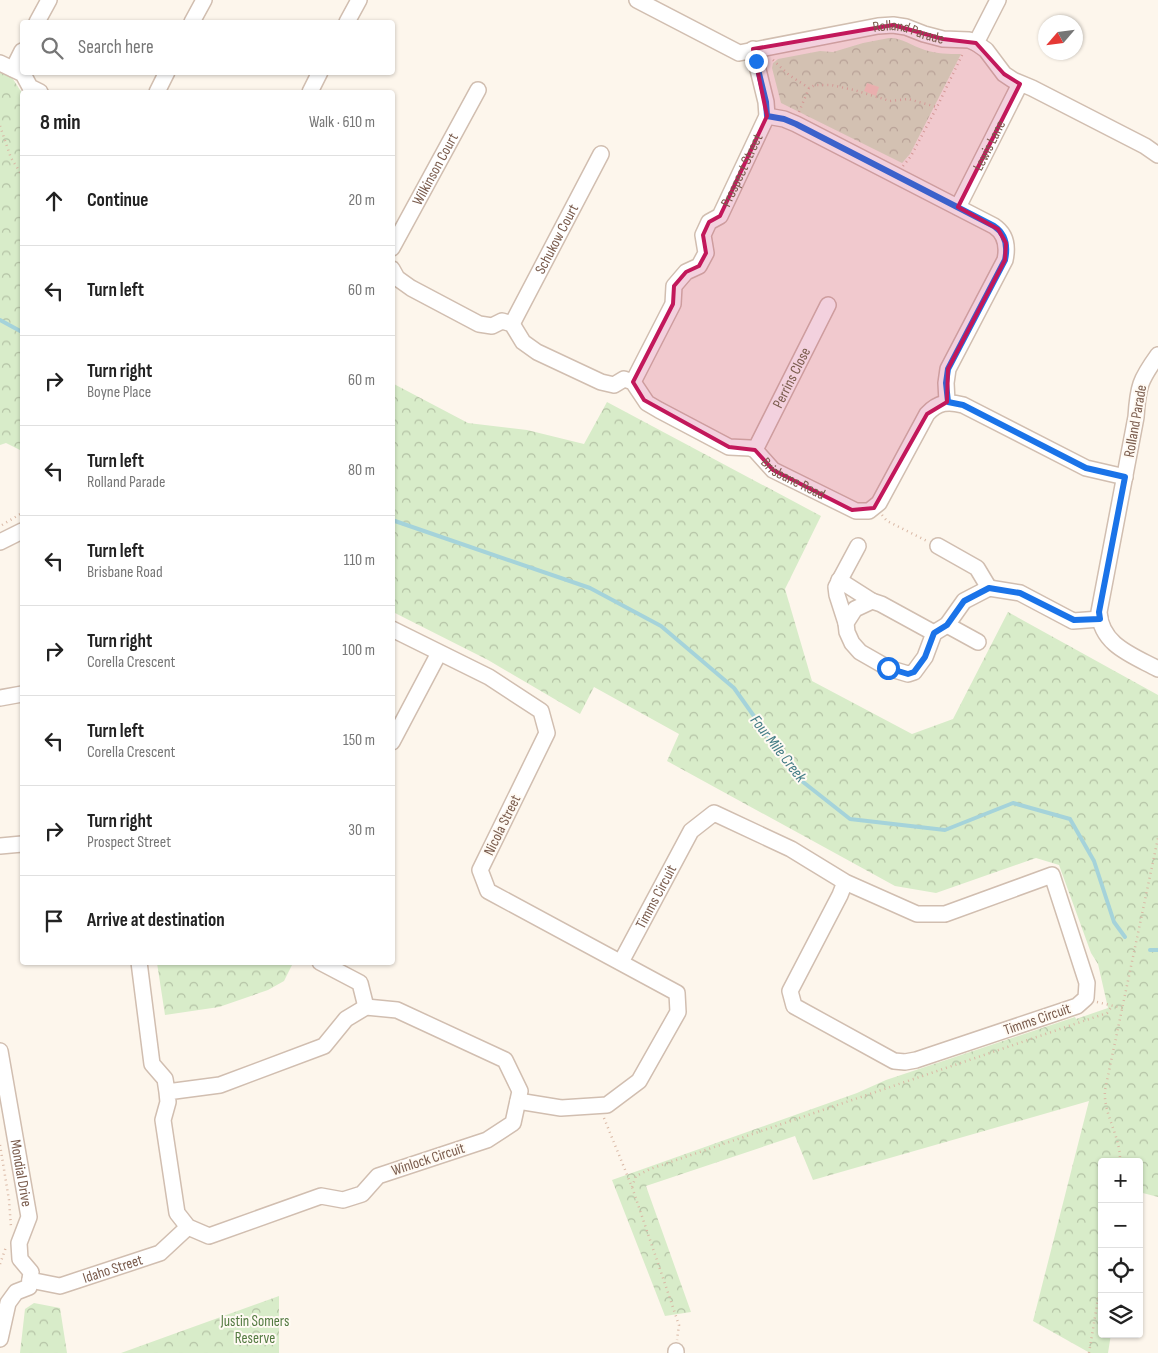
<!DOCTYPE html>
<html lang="en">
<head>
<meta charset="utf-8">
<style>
  :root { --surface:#fff; --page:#f6f6f6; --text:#222; --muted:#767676; --line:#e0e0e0 }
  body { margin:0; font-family:"Sofia Sans Condensed",sans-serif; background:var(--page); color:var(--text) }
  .controls { position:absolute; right:15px; bottom:15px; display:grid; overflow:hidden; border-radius:5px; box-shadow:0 1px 4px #0004 }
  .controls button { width:45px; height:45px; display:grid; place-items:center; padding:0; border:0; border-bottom:1px solid var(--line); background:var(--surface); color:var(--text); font:25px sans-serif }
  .compass { position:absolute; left:1038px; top:15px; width:45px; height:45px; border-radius:50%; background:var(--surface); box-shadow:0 1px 4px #0004; rotate:242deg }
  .stop { position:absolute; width:15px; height:15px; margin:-11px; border:4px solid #1a73e8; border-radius:50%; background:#fff }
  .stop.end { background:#1a73e8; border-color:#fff; box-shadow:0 1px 5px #0008 }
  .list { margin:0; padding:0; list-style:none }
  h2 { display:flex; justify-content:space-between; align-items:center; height:65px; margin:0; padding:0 20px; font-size:21px }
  h2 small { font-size:16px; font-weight:400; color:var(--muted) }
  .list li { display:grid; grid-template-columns:32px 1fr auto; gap:15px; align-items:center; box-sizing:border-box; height:90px; padding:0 20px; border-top:1px solid var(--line) }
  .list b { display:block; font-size:19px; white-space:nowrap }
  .list p { margin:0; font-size:16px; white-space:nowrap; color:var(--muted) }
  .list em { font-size:16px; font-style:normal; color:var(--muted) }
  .icon { flex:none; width:28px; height:28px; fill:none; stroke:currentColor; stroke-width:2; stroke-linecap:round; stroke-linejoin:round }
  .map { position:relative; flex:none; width:1158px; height:1353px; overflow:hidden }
  .search { position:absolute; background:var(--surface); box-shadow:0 1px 4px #0004; left:20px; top:20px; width:375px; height:55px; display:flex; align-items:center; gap:12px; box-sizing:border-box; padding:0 18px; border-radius:5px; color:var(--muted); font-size:19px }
  .panel { position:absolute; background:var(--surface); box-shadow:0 1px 4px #0004; left:20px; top:90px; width:375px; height:875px; border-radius:5px }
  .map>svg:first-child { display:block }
  .forest { fill:url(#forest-crowns) }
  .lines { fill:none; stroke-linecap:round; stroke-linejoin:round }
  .stream { stroke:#a5d3da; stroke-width:4 }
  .building { fill:#f3d5c3 }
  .minor-casing { stroke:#d1beb0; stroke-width:18 }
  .path { stroke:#d9b8a5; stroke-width:2.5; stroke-dasharray:1 4; stroke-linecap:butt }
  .minor { stroke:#fff; stroke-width:15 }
  .route { stroke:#1a73e8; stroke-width:6 }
  .marked { fill:#c2185b; fill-opacity:0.2; stroke:#c2185b; stroke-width:4; stroke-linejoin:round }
  .labels { text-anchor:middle; stroke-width:4; stroke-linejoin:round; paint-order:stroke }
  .street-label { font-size:15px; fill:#7a5c4d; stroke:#fffaf3 }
  .park-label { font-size:15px; fill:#537a41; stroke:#fffaf3 }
  .water-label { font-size:16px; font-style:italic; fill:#437c86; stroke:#fffaf3 }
</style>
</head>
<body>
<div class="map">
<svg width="1158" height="1353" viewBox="0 0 1158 1353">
  <defs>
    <pattern id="forest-crowns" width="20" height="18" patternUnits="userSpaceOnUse" patternTransform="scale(1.25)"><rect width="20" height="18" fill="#d8ecc9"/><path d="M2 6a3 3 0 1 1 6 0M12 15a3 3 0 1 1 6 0" fill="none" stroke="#b4c2a5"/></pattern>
  </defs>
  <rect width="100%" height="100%" fill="#fdf6ec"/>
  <!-- forest -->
  <path class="forest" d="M 889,38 C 903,38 912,46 925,50 C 937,54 949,54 961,54 L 910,154 L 902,163 L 781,103 L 772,68 L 773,63 L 778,59 L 820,51 L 833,52 L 863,43 Z
    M 0,71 L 11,76 L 22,93 L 22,451 L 6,443 L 0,445 Z
    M 392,383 L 468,423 L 527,430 L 584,444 L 607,402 L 821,516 L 785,589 L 812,681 L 912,734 L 953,719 L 1008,612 L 1158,695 L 1158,1197 L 1139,1192 L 1139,1162 L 1102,1162 L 1102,1334 L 1111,1334 L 1108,1353 L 1090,1353 L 1033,1321 L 1089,1101 L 813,1180 L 795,1136 L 646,1186 L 691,1312 L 665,1316 L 612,1180 L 857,1093 L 886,1080 L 1075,1017 L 1076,1019 L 1108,1008 L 1098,964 L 1091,953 L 1059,865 L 1036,858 L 936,893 L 895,886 L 667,761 L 679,734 L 594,687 L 580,714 L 488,660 L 393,612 Z
    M 157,963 L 157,962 L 293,963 L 284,981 L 268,990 L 219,1007 L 165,1015 Z
    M 279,1296 L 279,1353 L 121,1353 Z
    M 34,1303 L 60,1308 L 67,1353 L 20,1353 L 25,1309 Z"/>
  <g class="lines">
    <!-- stream -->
    <path class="stream" d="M 0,320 L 22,332
      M 392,520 L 590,588 L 661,626 L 734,688 L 798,778 L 850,819 L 945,830 L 1013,803 L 1070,819 L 1094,861 L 1114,922 L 1125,937
      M 1150,950 L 1158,950"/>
  </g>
  <!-- building -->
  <path class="building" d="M 867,83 L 879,87 L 876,96 L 864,91 Z"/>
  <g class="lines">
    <defs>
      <g id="minor">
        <path id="s1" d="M 637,0 L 739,53 L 878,26 L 893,25 L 906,27 L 924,34 L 943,39 L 969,40 L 976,43 L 986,50 L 1004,74 L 1013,80 L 1032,88 L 1145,146 L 1158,155"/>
        <path d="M 37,22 L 49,0"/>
        <path d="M 192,22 L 204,0"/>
        <path d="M 347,22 L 359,0"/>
        <path d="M 976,43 L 998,0"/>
        <path d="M 0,63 L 23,74 L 30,87 L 40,92"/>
        <path d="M 13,69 L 22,51"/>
        <path d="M 157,92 L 167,72"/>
        <path d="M 310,92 L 320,72"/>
        <path d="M 767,116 L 784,119 L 796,124 L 994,226 C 1006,234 1008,246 1005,260 L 948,369 L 946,383 L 947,402"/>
        <path id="s2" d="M 958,207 L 1020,84"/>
        <path id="s3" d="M 392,248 L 478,90"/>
        <path id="s4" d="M 392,269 L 397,278 L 411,288 L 479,324 L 492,326 L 502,321 L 512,324 L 523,342 L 537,352 L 601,382 L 614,385 L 624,379 L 633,382 L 647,403 L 659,410 L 729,447 L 750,448 L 755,450 L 773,470 L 856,511 L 869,511 L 879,503 L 927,414 C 938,402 948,401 963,405 L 1086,468 L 1125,477"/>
        <path id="s5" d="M 512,324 L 601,154"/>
        <path d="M 1158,355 C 1140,380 1138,386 1136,417 L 1099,612 C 1101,645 1132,655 1158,669"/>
        <path id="s6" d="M 633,382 L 673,304 L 674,286 L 686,272 L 699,266 L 706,253 L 703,235 L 709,222 L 720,216 L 767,116 L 766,102 L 753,49"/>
        <path id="s7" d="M 755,450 L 828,305"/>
        <path d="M 0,542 L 22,531"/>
        <path d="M 938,546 L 977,568 L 989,588"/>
        <path d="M 839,580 L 872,601"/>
        <path d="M 989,588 L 1020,593 L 1073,621 L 1100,619"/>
        <path d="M 846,623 L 837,595 L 836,587 L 858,546"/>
        <path d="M 947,625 L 978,642"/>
        <path d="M 392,629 L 489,677 L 541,711 L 547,733 L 480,870 L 488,891 L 677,993 L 678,1012 L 639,1081 L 607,1105 L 561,1108 L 518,1101"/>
        <path d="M 934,633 L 881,604 L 872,601 L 855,609 L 846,623 L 847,632 L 852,643 L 860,652 L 888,668 L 908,674 L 914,672 L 925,657 L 934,633 L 947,625 L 964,601 L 989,588"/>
        <path d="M 0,698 L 22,694"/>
        <path d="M 392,742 L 439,653"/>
        <path d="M 0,846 L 22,844"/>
        <path d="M 139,962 L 152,1064 L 165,1079 L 167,1092 L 220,1085 L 324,1046 L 346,1019 L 366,1007 L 397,1010 L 505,1060 L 520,1091 L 513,1123 L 487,1140 L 378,1176 L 362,1194 L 343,1200 L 321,1196 L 209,1236 L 188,1227 L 177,1213 L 163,1120 L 168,1102 L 167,1092"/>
        <path d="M 320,962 L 360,983 L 366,1007"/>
        <path id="s8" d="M 621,962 L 691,831 L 714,813 L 791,849 L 845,882 L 917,914 L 945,914 L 1052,875 L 1087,983 L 1086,998 L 1077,1006 L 916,1060 L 905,1062 L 894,1061 L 794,1006 L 790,991 L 840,895 L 845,882"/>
        <path id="s9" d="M 0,1051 L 29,1217 L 19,1243 L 20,1259 L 31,1272 L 29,1287 L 16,1292 L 8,1303 L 0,1339"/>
        <path id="s10" d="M 30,1280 L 60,1286 L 160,1253 L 188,1227"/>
        <path d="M 676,1351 L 676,1353"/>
      </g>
    </defs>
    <!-- minor casing -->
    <use href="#minor" class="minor-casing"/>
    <!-- path -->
    <path class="path" d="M 773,60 L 789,75 L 809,88
      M 799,112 L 809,88 L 815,85 L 831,85 L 854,90 L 890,101 L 908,99 L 937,107
      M 0,126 L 11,158 L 22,175
      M 903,166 L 911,156 L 937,107 L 963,53
      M 882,515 L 887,521 L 927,541
      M 2,525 L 22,513
      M 1097,1002 L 1122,1008
      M 604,1118 L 632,1187 L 679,1325 L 677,1340
      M 0,1145 L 9,1200 L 11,1227
      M 1120,1162 C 1121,1136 1103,1115 1105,1090 L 1158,838
      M 632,1187 L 636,1176 L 650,1169 L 1107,1013 L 1112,1006
      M 0,1264 L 6,1247
      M 1089,1353 L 1102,1275"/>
    <!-- minor -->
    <use href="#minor" class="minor"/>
  </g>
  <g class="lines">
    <!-- route -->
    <path class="route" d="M 756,61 L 766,102 L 767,116 L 784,119 L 796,124 L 994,226 C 1006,234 1008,246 1005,260 L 948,369 L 946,383 L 948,402 L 963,405 L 1086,468 L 1125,477 L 1099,612 L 1100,619 L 1074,620 L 1020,593 L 989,588 L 964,601 L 947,625 L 934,633 L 925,657 L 914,672 L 908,674 L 888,668"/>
  </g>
  <!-- marked area -->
  <path class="marked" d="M 893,25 L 943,39 L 976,43 L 1004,74 L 1020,84 L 958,207 L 998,229 L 1006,243 L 1005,260 L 948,369 L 947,402 L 927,414 L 874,508 L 852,510 L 773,470 L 755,450 L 729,447 L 644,400 L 633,382 L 673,304 L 674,286 L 686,272 L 699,266 L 706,253 L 703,235 L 709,222 L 720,216 L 767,116 L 753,49 Z"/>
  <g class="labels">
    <!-- street labels -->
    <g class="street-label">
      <text dy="5" stroke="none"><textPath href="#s1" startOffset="288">Rolland Parade</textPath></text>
      <text dy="5" stroke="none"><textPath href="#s2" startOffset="69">Lewis Lane</textPath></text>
      <text dy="5" stroke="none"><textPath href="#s3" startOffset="90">Wilkinson Court</textPath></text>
      <text dy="5" stroke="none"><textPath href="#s6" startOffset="249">Prospect Street</textPath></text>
      <text dy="5" stroke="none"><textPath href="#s5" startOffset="96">Schukow Court</textPath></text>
      <text dy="5" stroke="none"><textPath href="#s7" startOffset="81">Perrins Close</textPath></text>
      <text transform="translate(1135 421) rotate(-80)" y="5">Rolland Parade</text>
      <text dy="5" stroke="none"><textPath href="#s4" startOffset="476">Brisbane Road</textPath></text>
      <text transform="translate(502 825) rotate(-64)" y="5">Nicola Street</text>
      <text dy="5" stroke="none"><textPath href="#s8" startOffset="74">Timms Circuit</textPath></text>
      <text transform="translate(1037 1019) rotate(-19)" y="5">Timms Circuit</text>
      <text transform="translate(428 1159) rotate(-18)" y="5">Winlock Circuit</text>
      <text dy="5" stroke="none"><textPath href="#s9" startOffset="124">Mondial Drive</textPath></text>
      <text dy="5" stroke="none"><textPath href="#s10" startOffset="86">Idaho Street</textPath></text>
    </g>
    <!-- park labels -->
    <g class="park-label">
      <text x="255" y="1326">Justin Somers<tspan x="255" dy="17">Reserve</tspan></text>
    </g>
    <!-- water labels -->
    <g class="water-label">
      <text transform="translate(779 748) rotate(52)" y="6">Four Mile Creek</text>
    </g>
  </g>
</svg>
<div class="controls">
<button>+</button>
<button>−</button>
<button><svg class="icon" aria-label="locate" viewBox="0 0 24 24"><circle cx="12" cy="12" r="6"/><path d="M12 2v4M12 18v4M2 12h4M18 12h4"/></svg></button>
<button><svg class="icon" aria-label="layers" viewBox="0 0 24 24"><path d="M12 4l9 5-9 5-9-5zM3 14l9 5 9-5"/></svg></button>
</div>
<svg class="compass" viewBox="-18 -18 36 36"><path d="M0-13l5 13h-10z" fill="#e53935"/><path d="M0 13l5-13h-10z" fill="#767676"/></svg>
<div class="stop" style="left:888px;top:668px"></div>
<div class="stop end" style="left:756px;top:61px"></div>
<div class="search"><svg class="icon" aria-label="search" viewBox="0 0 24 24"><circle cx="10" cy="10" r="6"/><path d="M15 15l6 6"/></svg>Search here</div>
<section class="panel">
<h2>8 min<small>Walk · 610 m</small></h2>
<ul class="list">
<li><svg class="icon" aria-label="ahead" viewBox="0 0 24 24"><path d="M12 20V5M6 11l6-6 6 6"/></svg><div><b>Continue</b></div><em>20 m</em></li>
<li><svg class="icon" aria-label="left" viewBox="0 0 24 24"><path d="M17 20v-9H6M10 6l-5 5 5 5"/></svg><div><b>Turn left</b></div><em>60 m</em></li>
<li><svg class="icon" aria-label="right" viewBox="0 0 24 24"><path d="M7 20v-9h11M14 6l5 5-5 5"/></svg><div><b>Turn right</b><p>Boyne Place</p></div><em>60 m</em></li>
<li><svg class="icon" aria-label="left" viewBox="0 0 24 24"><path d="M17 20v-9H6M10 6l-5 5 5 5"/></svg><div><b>Turn left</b><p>Rolland Parade</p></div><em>80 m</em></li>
<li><svg class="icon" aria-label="left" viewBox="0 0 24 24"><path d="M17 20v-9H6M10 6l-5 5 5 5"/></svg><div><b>Turn left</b><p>Brisbane Road</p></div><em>110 m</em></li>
<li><svg class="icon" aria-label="right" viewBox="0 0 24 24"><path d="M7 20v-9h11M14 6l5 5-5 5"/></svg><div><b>Turn right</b><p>Corella Crescent</p></div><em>100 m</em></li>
<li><svg class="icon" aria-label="left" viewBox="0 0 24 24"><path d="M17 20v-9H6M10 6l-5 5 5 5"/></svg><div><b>Turn left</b><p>Corella Crescent</p></div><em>150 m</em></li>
<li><svg class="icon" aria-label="right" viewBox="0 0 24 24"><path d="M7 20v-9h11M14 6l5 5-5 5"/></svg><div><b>Turn right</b><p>Prospect Street</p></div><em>30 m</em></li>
<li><svg class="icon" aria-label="arrive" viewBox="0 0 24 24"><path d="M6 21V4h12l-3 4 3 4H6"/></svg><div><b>Arrive at destination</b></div></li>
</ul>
</section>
</div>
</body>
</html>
